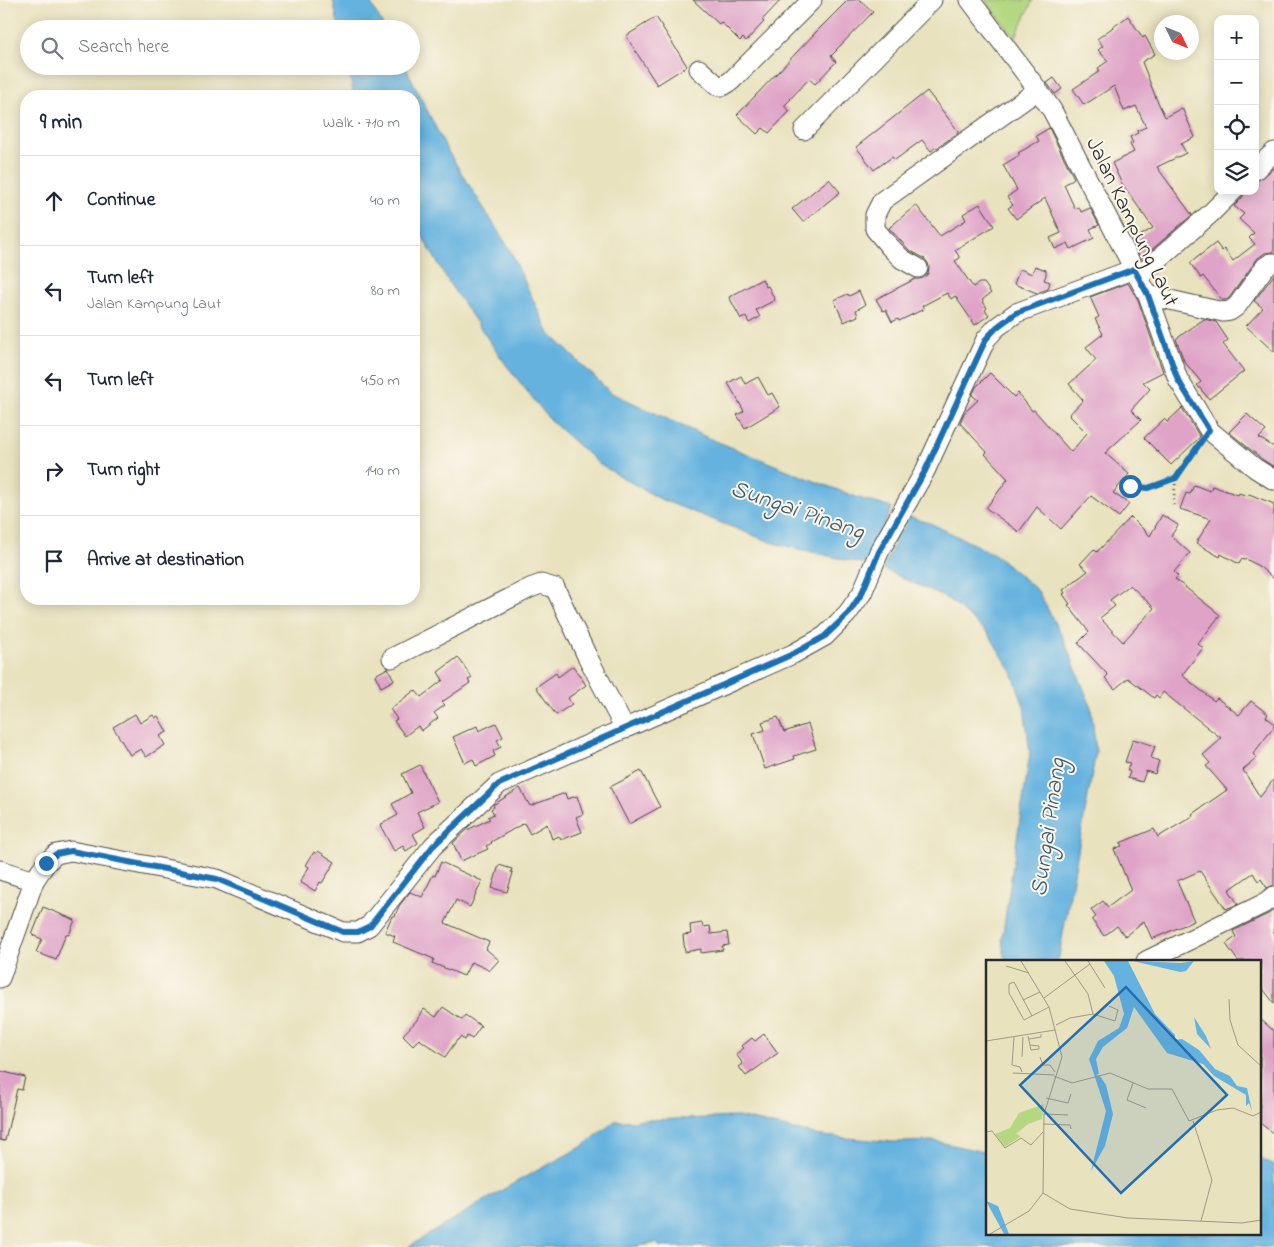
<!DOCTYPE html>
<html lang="en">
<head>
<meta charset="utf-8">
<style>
  :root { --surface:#fff; --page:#f6f6f7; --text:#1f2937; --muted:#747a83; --line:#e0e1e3 }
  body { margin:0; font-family:"Indie Flower",sans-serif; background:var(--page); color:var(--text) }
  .controls { position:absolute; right:15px; top:15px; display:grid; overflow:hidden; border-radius:10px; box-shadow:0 2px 12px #0003 }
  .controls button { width:45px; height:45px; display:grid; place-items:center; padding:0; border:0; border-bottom:1px solid var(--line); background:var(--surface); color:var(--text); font:25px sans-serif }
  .compass { position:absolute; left:1154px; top:15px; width:45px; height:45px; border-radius:50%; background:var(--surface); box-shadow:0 2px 12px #0003; rotate:133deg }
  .stop { position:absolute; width:15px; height:15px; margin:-11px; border:4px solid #1f6fb2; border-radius:50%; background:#fff }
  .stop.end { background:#1f6fb2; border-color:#fff; box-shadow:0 1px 5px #0008 }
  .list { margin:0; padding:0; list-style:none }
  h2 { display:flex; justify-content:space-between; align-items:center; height:65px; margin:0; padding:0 20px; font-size:21px }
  h2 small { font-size:16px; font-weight:400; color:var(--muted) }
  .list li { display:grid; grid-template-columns:32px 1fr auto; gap:15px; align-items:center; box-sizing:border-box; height:90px; padding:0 20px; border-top:1px solid var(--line) }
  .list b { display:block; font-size:19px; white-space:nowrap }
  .list p { margin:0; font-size:16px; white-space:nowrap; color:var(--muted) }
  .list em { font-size:16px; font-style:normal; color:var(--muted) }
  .icon { flex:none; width:28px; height:28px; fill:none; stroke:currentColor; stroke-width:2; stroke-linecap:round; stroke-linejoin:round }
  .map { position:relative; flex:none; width:1274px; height:1247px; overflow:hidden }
  .search { position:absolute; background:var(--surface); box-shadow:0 2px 12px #0003; left:20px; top:20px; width:400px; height:55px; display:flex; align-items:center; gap:12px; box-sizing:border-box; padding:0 18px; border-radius:28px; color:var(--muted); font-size:19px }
  .panel { position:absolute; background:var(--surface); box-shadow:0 2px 12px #0003; left:20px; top:90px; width:400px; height:515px; border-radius:20px }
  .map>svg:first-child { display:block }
  .green { fill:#b4d881; stroke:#708256 }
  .water { fill:#65b2df; stroke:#486e85 }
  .building { fill:#dfa3c7; fill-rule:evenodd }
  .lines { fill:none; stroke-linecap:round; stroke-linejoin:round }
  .minor-casing { stroke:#484641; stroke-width:21 }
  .path { stroke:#484641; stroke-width:3; stroke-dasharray:1 4; stroke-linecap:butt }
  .minor { stroke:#fff; stroke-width:19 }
  .route { stroke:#1f6fb2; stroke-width:6 }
  .labels { text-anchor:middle; stroke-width:4; stroke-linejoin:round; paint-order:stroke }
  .street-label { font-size:22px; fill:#2b2b2b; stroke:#fbf7ec }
  .water-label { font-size:24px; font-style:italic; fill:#3f5a6a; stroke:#fbf7ec }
  .inset-road { fill:none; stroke:#9d9984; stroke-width:1 }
  .view { fill:#1f6fb2; fill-opacity:0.15; stroke:#1f6fb2; stroke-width:2.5 }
  .inset-edge { fill:none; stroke:#2b2b2b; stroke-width:2.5 }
</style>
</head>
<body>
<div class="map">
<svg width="1274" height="1247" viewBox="0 0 1274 1247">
  <rect width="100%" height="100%" fill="#fbf7ec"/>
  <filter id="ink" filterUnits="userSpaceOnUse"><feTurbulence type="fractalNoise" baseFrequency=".02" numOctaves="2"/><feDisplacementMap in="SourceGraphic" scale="10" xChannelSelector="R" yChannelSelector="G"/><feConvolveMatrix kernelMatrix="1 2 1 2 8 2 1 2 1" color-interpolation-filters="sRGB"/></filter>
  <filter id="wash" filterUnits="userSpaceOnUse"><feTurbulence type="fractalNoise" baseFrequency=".0096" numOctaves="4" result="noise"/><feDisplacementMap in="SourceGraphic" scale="20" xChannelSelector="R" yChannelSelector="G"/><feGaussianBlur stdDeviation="1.12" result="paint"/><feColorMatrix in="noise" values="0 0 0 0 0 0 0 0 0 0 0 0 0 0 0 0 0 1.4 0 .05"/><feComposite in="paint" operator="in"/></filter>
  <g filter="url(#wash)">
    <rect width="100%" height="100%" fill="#e9e2bf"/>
    <!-- green -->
    <path class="green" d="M 985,0 L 1033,0 L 1015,38 Z"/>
    <!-- water -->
    <path class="water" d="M 333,0 L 369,0 L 385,29 L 339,29 Z
      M 347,66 L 405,66 L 447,150 L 510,250 L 548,332 L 610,392 L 706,437 L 812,480 L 859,498 L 892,508 L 885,523 L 902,532 L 909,517 L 930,523 L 996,555 L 1038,591 L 1064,640 L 1091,707 L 1096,752 L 1058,961 L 1005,961 L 1002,939 L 1030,753 L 1024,706 L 1012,672 L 988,633 L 948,599 L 883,569 L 895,543 L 880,536 L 864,564 L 773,543 L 660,499 L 599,464 L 550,420 L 507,366 L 451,286 L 414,222 L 414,96 L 354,96 Z
      M 738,1117 L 822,1136 L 896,1142 L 935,1141 L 988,1153 L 988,1233 L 1260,1233 L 1260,1158 L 1274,1166 L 1274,1247 L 660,1247 L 656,1243 L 632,1247 L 408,1247 L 514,1183 L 583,1146 L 615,1121 Z"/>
    <g id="blocks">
      <!-- building -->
      <path class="building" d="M 693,0 L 781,0 L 762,20 L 764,22 L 746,41 L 743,38 L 740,41 L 721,22 L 719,24 Z
        M 848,0 L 860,0 L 873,12 L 836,50 L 837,50 L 831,56 L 836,62 L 815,84 L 809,79 L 790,99 L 791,99 L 784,106 L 790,111 L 769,133 L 763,128 L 757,134 L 737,115 L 817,31 Z
        M 1128,16 L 1143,38 L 1145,36 L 1155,54 L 1142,62 L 1156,98 L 1165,117 L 1182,108 L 1195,137 L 1181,144 L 1186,153 L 1157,167 L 1192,215 L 1141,259 L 1133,243 L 1139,239 L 1138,237 L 1153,228 L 1121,182 L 1112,163 L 1134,152 L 1130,144 L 1133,143 L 1130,137 L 1138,133 L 1137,131 L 1146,127 L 1136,106 L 1124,111 L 1114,86 L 1084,105 L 1073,89 L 1100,71 L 1098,68 L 1108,61 L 1098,50 L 1103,46 L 1097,39 Z
        M 656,17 L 687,66 L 657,85 L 626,36 Z
        M 1054,78 L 1062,89 L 1055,94 L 1047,83 Z
        M 927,91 L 959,132 L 937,148 L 936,147 L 931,151 L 922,140 L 895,160 L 892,157 L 874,170 L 856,147 Z
        M 1049,128 L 1074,178 L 1064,185 L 1075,209 L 1079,207 L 1081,212 L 1090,208 L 1099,225 L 1090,229 L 1094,238 L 1071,249 L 1068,243 L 1055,249 L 1050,238 L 1061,233 L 1045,198 L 1016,219 L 1008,208 L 1013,205 L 1007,197 L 1017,190 L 1003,165 L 1020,155 L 1018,153 L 1039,141 L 1036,136 Z
        M 1274,168 L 1274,252 L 1265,253 L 1258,258 L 1229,298 L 1226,300 L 1222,300 L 1203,276 L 1201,278 L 1190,263 L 1216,243 L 1222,251 L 1224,249 L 1233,261 L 1255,244 L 1249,238 L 1254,233 L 1239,219 L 1244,214 L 1234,206 L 1241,199 L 1246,191 L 1255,191 L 1255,181 L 1262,178 Z
        M 829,179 L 840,192 L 803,222 L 792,209 Z
        M 980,204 L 994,226 L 955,250 L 960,258 L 955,261 L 973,287 L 979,283 L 984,283 L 991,293 L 982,300 L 987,308 L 985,310 L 989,315 L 975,325 L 955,296 L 951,299 L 947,293 L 922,306 L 924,309 L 899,321 L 898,319 L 892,322 L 886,310 L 883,311 L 876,299 L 915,279 L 919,279 L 923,278 L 928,274 L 929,267 L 928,263 L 924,258 L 909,250 L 889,228 L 916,205 L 940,236 L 966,220 L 963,214 Z
        M 1035,266 L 1046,270 L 1046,275 L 1044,280 L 1050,282 L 1048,289 L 1037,293 L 1014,284 L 1020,269 L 1032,274 Z
        M 1274,275 L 1274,352 L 1246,326 L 1263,308 L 1254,301 Z
        M 762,279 L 766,287 L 768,286 L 775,300 L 756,310 L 760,317 L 749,323 L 746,317 L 741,319 L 729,297 Z
        M 1128,283 L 1138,300 L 1163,372 L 1143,382 L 1150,389 L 1131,410 L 1141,420 L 1105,453 L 1129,474 L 1113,493 L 1129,504 L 1119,517 L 1091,496 L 1061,529 L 1037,507 L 1019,532 L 986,508 L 1008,479 L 985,454 L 987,452 L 960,423 L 964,413 L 978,400 L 972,395 L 976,387 L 990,373 L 1014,397 L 1018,393 L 1032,411 L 1034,410 L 1071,452 L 1087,433 L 1069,415 L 1083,400 L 1069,384 L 1096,360 L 1086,347 L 1103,334 L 1095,319 L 1099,317 L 1090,297 Z
        M 859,291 L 865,305 L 856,310 L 858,316 L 844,322 L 834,300 L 848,294 L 849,296 Z
        M 1204,319 L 1216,322 L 1228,340 L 1223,344 L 1244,371 L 1209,399 L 1197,385 L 1201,382 L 1184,361 L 1176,339 Z
        M 741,376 L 745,384 L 758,377 L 768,395 L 772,393 L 780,407 L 745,428 L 737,415 L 744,411 L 728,383 Z
        M 1182,408 L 1200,437 L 1171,465 L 1144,438 L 1164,419 L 1167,422 Z
        M 1247,414 L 1266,431 L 1259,438 L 1274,447 L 1274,467 L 1262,459 L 1229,432 Z
        M 1194,485 L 1210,491 L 1212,486 L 1238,495 L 1239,493 L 1248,496 L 1249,494 L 1274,504 L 1274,579 L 1260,567 L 1246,559 L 1245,560 L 1242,559 L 1239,564 L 1221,554 L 1220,557 L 1196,543 L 1211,519 L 1180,509 L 1186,493 L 1190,494 Z
        M 1162,515 L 1178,525 L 1171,536 L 1190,553 L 1174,572 L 1178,576 L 1175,579 L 1220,615 L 1198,644 L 1203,648 L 1182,675 L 1214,701 L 1217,698 L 1239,715 L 1251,701 L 1268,714 L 1266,717 L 1274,723 L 1274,727 L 1253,754 L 1257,758 L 1243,770 L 1260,797 L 1274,779 L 1274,885 L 1267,888 L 1261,879 L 1258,881 L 1253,873 L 1229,890 L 1238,904 L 1226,909 L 1200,871 L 1177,881 L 1194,921 L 1152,939 L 1144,921 L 1125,936 L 1117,926 L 1104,936 L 1092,920 L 1096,917 L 1091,910 L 1103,901 L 1108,907 L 1131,890 L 1114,849 L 1122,846 L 1120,843 L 1154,829 L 1158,837 L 1193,816 L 1192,814 L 1227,790 L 1206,766 L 1210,763 L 1203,755 L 1219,741 L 1218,740 L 1221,738 L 1163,692 L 1159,698 L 1156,695 L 1154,698 L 1128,678 L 1115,689 L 1105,678 L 1108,675 L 1078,643 L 1089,632 L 1068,605 L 1070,604 L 1063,594 L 1065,593 L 1063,590 L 1088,571 L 1080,564 L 1094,549 L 1097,552 L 1131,517 L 1150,536 ZM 1130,585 L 1154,608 L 1123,642 L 1100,618 L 1115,606 L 1110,600 Z
        M 458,657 L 472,678 L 468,680 L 470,683 L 442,702 L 445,705 L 434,713 L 438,718 L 421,731 L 418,726 L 405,736 L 394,721 L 397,719 L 390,709 L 415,690 L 421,697 L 443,680 L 438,672 Z
        M 573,666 L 586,685 L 568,698 L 572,704 L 556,715 L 536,687 L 556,673 L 558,677 Z
        M 388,668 L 394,680 L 381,687 L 375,675 Z
        M 135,714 L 140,723 L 153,715 L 155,718 L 158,716 L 167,732 L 160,736 L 165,745 L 146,757 L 141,749 L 130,755 L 113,727 Z
        M 778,717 L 784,732 L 808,724 L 816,749 L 794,756 L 795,759 L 765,769 L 753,734 L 765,730 L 762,722 Z
        M 496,723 L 503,737 L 497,740 L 501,747 L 493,751 L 495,756 L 476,766 L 473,759 L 465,763 L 453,737 L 477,726 L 479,731 Z
        M 1133,739 L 1155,746 L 1151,758 L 1159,761 L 1155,774 L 1146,771 L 1142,782 L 1128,778 L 1130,771 L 1127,770 L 1130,763 L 1125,762 Z
        M 420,765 L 438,802 L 417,812 L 425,827 L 413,834 L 418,843 L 406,851 L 403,846 L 394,851 L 380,825 L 398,815 L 392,804 L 411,793 L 402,774 Z
        M 641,771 L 660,807 L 629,824 L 610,787 Z
        M 520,788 L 530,806 L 565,793 L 567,799 L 577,796 L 583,814 L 576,817 L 582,832 L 561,840 L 559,836 L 552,839 L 547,824 L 530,834 L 524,823 L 491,842 L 492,843 L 486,846 L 488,849 L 461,861 L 453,843 L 467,830 L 490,819 L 488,817 L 494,814 L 491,809 L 494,807 L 493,805 Z
        M 318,851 L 335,862 L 322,883 L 320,882 L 315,891 L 300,882 L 309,867 L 306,865 L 314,852 L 316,854 Z
        M 441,862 L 482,881 L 470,907 L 456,900 L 445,923 L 489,942 L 486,949 L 499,960 L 489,971 L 485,968 L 471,962 L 464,976 L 432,963 L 434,959 L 393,942 L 395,936 L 385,932 L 392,916 L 395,916 L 399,906 L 410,892 L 422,897 L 433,875 L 435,876 Z
        M 499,865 L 512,869 L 511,872 L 513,873 L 507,892 L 492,888 Z
        M 43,907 L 75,920 L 69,935 L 66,934 L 56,960 L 36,952 L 42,939 L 32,935 Z
        M 1274,910 L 1274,1003 L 1260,985 L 1260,961 L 1238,961 L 1226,944 L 1236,937 L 1233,931 L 1268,914 Z
        M 702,923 L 703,927 L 710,926 L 711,934 L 727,932 L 729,945 L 722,946 L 723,950 L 701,953 L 701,949 L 685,952 L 683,935 L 691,934 L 690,925 Z
        M 443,1007 L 462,1020 L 465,1015 L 481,1026 L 472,1039 L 467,1036 L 465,1040 L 460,1037 L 458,1040 L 457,1040 L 445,1057 L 419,1039 L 413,1045 L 403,1035 L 417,1020 L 424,1009 L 436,1017 Z
        M 1260,1019 L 1274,1031 L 1274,1134 L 1260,1123 Z
        M 764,1034 L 778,1053 L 746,1076 L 739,1067 L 743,1064 L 736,1054 L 744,1048 L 742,1046 L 752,1038 L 755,1041 Z
        M 0,1071 L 25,1077 L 22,1090 L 17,1089 L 5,1141 L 0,1140 Z"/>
    </g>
  </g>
  <g filter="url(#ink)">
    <use href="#blocks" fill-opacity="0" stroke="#484641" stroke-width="1"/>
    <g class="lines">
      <defs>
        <path id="minor" d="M 970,0 L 1038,90 L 1052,110 L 1138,277 L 1148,295 L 1178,379 L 1209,430 L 1255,468 L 1274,480
          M 699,69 L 718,86 L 723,86 L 731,81 L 812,0
          M 804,130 L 932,0
          M 1255,170 L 1274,152
          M 918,268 L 902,259 L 890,247 L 875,229 L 875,215 L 882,201 L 1038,90
          M 1138,277 L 1211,213 L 1233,191
          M 1148,295 L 1223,312 L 1230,311 L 1237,306 L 1265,267 L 1271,263 L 1274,263
          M 392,658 L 530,588 L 541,584 L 555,588 L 587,656 L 625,729
          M 0,870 L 34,881
          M 1146,961 L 1263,904 L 1274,896
          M 0,978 L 34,881 L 46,863 L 56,854 L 71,851 L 217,879 L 343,932 L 358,932 L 369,926 L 433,846 L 499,784 L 793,654 L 825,636 L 847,614 L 862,593 L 879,552 L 925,471 L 986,339 L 997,327 L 1016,313 L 1134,269"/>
      </defs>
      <!-- minor casing -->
      <use href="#minor" class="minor-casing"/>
      <!-- path -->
      <path class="path" d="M 1130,486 L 1148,488 L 1176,478 L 1200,443
        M 1173,505 L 1176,478"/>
      <!-- minor -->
      <use href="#minor" class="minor"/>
    </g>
  </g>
  <g class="lines" filter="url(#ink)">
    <!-- route -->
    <path class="route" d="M 46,863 L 56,854 L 71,851 L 217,879 L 343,932 L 358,932 L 370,926 L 433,846 L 499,784 L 793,654 L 825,636 L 848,614 L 862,593 L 879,552 L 925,471 L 986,339 L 997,327 L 1016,313 L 1134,269 L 1148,295 L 1178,380 L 1209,430 L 1176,478 L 1148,488 L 1130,486"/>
  </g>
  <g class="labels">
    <!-- street labels -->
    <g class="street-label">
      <text transform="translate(1134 221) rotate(64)" y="8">Jalan Kampung Laut</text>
    </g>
    <!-- water labels -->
    <g class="water-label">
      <text transform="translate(798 509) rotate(19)" y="8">Sungai Pinang</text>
      <text transform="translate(1047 827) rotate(-82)" y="8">Sungai Pinang</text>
    </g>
  </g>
  <!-- overview -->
  <g transform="translate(986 960)">
    <rect width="275" height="275" fill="#e9e2bf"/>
    <path d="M 58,144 L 56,159 L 42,164 L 30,174 L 35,176 L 19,187 L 9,174 L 24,168 L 33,153 Z" fill="#b4d881"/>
    <path d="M 118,1 L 142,1 L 169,54 L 189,75 L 189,80 L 196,79 L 213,90 L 229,109 L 244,116 L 251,126 L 261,128 L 266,151 L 263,143 L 260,146 L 260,135 L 228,116 L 217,104 L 181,93 L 148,47 L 141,68 L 117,87 L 110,99 L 113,114 L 110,115 L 114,116 L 120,125 L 127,154 L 119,186 L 105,211 L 120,151 L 103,99 L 112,81 L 133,68 L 138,54 L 128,16 ZM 147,1 L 195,3 L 208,1 L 200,11 L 194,12 ZM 208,57 L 220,76 L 225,89 L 211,74 ZM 0,241 L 12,246 L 23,274 L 18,274 Z" fill="#65b2df"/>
    <path class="inset-road" d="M 79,1 L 102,34 L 107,54M 102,1 L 119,28M 20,6 L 43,13M 58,38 L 104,4M 243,39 L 244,60 L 252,85 L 275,106M 37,40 L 54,32M 46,56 L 28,22 L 23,24 L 23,33 L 38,60 L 63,47M 70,65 L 84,58 L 107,54 L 129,61 L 132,50 L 123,46M 42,76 L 45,90 L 53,89 L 53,86 L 44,85M 28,77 L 26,105 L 34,107 L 36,112M 43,79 L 55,77 L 55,74M 0,81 L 69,70M 36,97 L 37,77M 54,97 L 57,105 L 64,105 L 69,112M 27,113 L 68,115M 68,116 L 86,123 L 124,113 L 162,129 L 186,129 L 203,161 L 231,150 L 247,148 L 267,156 L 275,152M 147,123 L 141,140 L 160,148M 60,138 L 82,143 L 85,134M 58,154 L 82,155M 207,161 L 226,220 L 215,261M 57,164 L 84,165 L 85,169M 0,172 L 6,171 L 19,188 L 35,178 L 45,185 L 57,172M 57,233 L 84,249 L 142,258 L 256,263 L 275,260M 4,274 L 43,251 L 57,233 L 58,154 L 76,97 L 63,47 L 35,1"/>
    <path class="view" d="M 140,27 L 241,135 L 135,233 L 34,125 Z"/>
    <rect width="275" height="275" class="inset-edge"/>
  </g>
</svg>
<div class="controls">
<button>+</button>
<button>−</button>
<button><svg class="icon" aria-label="locate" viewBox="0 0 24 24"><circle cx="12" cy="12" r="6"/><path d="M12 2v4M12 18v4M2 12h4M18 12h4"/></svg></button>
<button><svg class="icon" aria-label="layers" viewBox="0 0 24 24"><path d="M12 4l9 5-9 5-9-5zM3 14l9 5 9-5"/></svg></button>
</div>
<svg class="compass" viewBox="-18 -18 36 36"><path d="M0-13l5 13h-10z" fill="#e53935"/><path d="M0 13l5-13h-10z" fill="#747a83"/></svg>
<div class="stop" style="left:1130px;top:486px"></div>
<div class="stop end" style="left:46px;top:863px"></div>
<div class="search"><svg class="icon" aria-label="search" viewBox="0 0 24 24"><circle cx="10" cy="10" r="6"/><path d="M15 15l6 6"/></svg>Search here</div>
<section class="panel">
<h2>9 min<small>Walk · 710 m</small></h2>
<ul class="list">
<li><svg class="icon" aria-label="ahead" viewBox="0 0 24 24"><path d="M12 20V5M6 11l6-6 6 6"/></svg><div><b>Continue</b></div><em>40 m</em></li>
<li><svg class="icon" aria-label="left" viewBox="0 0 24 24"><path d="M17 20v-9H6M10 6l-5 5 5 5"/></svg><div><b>Turn left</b><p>Jalan Kampung Laut</p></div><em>80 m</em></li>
<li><svg class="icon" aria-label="left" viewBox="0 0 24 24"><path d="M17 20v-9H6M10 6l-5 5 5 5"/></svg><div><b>Turn left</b></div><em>450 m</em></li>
<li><svg class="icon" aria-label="right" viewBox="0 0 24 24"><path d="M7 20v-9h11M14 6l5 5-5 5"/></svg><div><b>Turn right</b></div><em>140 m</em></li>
<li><svg class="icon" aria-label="arrive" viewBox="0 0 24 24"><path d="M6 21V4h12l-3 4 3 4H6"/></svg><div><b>Arrive at destination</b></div></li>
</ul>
</section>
</div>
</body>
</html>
